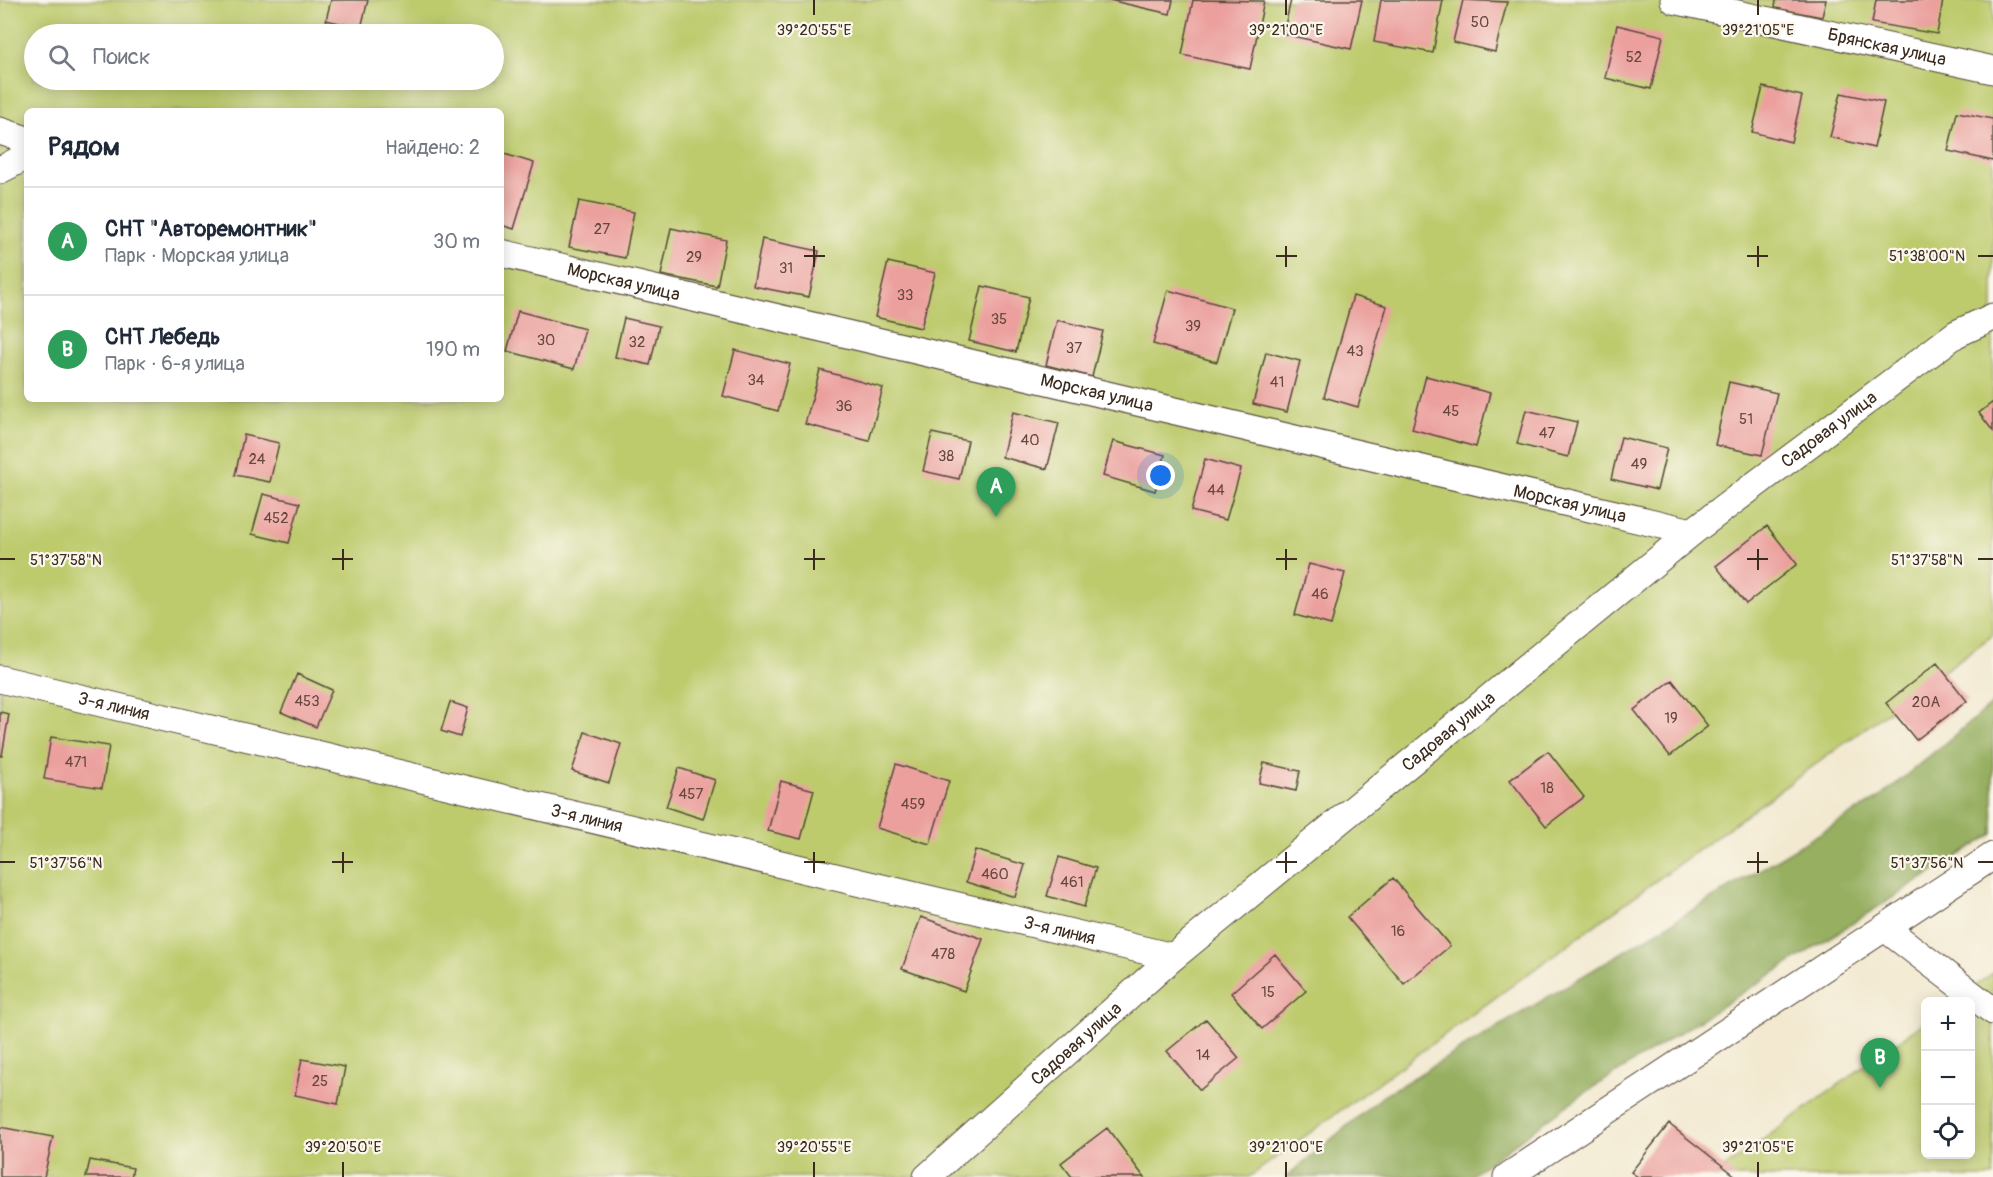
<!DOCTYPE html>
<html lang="ru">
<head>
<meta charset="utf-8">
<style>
  :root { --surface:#fff; --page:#f2f2f3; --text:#1f2937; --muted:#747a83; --line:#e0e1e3; --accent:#d1495b }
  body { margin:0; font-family:Pangolin,sans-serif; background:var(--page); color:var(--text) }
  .controls { position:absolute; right:18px; bottom:18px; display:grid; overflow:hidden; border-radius:9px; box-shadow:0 3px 15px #0003 }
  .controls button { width:54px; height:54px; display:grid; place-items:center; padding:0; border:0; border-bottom:2px solid var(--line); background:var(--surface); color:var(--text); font:30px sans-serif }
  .you { position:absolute; left:1161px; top:476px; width:21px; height:21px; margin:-15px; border:4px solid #fff; border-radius:50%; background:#1a73e8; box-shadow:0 0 0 9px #1a73e833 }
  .badge { display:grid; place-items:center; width:39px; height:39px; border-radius:50%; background:var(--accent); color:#fff; font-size:20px; font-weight:700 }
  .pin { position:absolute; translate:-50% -50px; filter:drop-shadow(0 2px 3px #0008) }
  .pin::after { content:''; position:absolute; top:32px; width:21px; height:18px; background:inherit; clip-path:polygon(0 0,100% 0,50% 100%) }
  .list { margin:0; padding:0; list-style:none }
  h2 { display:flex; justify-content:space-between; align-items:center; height:78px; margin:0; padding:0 24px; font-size:26px }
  h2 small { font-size:20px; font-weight:400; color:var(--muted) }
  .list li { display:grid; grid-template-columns:39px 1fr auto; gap:18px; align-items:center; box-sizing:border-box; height:108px; padding:0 24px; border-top:2px solid var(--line) }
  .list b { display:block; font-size:22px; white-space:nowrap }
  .list p { margin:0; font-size:20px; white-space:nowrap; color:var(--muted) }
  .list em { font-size:20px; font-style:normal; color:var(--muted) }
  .icon { flex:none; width:33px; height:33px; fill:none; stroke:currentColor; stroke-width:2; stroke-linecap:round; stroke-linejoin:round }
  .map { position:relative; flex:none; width:1993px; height:1177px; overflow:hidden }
  .search { position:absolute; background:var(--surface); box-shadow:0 3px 15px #0003; left:24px; top:24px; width:480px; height:66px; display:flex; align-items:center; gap:15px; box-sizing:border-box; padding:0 21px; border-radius:33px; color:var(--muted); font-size:22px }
  .panel { position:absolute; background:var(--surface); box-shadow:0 3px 15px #0003; left:24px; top:108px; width:480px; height:294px; border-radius:9px }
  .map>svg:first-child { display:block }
  .green { fill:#bdcb6d; stroke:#7c7a46; stroke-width:1.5; fill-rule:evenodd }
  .forest { fill:#96af60; stroke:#686c3f; stroke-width:1.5 }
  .building { fill:#eba09e }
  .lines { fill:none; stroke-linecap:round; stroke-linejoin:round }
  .street-casing { stroke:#564739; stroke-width:29 }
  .street { stroke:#fff; stroke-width:27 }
  .ticks { fill:none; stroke:#3b2a1e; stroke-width:2 }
  .labels { text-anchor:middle; stroke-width:4.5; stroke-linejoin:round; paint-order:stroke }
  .number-label { font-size:15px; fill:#67483e }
  .street-label { font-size:18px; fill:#3b2a1e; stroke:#fbf7ec }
  .ticks-label { font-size:15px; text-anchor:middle; fill:#3b2a1e; stroke:#fbf7ec; stroke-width:4.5; stroke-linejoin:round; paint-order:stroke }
</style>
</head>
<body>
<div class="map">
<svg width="1993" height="1177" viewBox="0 0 1993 1177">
  <rect width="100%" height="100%" fill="#fbf7ec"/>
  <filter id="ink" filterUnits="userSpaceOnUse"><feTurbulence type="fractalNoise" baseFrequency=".0167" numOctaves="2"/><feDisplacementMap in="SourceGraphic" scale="12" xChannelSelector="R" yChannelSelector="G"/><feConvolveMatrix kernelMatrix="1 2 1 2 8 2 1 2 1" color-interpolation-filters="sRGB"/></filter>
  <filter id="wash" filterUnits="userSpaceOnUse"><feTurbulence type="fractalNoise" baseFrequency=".008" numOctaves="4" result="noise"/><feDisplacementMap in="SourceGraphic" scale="24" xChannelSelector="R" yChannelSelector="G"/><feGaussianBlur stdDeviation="1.35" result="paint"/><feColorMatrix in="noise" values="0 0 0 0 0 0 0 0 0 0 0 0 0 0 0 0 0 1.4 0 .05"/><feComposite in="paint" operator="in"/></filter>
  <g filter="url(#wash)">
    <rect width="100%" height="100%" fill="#f2e9d0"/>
    <!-- green -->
    <path class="green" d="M 0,0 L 1993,0 L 1993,635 L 1249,1177 L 0,1177 ZM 34,34 L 494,34 L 494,80 L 34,80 ZM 27,111 L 501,111 L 501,399 L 27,399 Z
      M 1993,973 L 1993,1177 L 1712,1177 L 1925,1022 L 1926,1154 L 1970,1154 L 1970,1002 L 1954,1001 Z"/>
    <!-- forest -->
    <path class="forest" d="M 1993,703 L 1993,834 L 1580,1096 L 1469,1177 L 1286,1177 L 1383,1096 L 1879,798 Z"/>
    <g id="blocks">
      <!-- building -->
      <path class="building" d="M 331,0 L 368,0 L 361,28 L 326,20 Z
        M 1109,0 L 1173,0 L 1170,14 Z
        M 1193,0 L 1264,1 L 1250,69 L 1182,55 Z
        M 1291,0 L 1362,0 L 1351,49 L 1283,34 Z
        M 1381,0 L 1443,0 L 1433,53 L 1374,42 Z
        M 1463,0 L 1507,2 L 1495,52 L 1453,42 Z
        M 1776,0 L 1826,0 L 1822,17 L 1775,8 Z
        M 1876,0 L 1943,0 L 1937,34 L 1872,23 Z
        M 1617,25 L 1663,36 L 1651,89 L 1605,78 Z
        M 1763,87 L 1802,96 L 1791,142 L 1752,132 Z
        M 1841,93 L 1884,102 L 1874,148 L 1830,137 Z
        M 1957,112 L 1993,119 L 1993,161 L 1948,151 Z
        M 501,153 L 534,163 L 514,229 L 501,225 Z
        M 579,201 L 634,212 L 625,258 L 569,247 Z
        M 671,228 L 726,240 L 717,286 L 661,275 Z
        M 762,239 L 819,251 L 809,297 L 753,286 Z
        M 888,262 L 935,273 L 921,328 L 875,317 Z
        M 982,286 L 1029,297 L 1016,352 L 969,341 Z
        M 1168,290 L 1232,308 L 1217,362 L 1153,344 Z
        M 1353,296 L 1387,306 L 1358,407 L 1324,397 Z
        M 518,311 L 585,329 L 574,369 L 507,351 Z
        M 624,318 L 659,326 L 650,365 L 615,357 Z
        M 1057,320 L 1103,331 L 1092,377 L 1046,365 Z
        M 735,350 L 790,364 L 778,411 L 723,396 Z
        M 1266,352 L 1300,361 L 1287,412 L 1253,404 Z
        M 820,370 L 883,388 L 869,441 L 805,424 Z
        M 1426,376 L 1490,393 L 1476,447 L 1412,429 Z
        M 1729,382 L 1777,393 L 1762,455 L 1715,445 Z
        M 1993,402 L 1993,431 L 1979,413 Z
        M 1526,410 L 1577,422 L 1568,457 L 1517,444 Z
        M 1013,412 L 1059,423 L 1047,469 L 1002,457 Z
        M 932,433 L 968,441 L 959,479 L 923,471 Z
        M 244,435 L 279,443 L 270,482 L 235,475 Z
        M 1621,437 L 1667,448 L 1657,490 L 1611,479 Z
        M 1113,441 L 1165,455 L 1155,491 L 1103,476 Z
        M 1205,459 L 1241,469 L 1226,520 L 1191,511 Z
        M 263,494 L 300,503 L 289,543 L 252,534 Z
        M 1767,526 L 1797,564 L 1746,604 L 1716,566 Z
        M 1309,564 L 1345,573 L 1331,625 L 1295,615 Z
        M 1937,663 L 1967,701 L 1916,740 L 1886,703 Z
        M 297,674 L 332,690 L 316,727 L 281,712 Z
        M 1672,680 L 1708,726 L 1670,756 L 1634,710 Z
        M 450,702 L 468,708 L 460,737 L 441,731 Z
        M 0,712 L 9,714 L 2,756 L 0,756 Z
        M 585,732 L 621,744 L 609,783 L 572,771 Z
        M 51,737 L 109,746 L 102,788 L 44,779 Z
        M 1548,751 L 1584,797 L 1546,826 L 1510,780 Z
        M 1264,763 L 1300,771 L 1296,791 L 1259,783 Z
        M 896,764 L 949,781 L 930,844 L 877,828 Z
        M 679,768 L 715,780 L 703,819 L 666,807 Z
        M 781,781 L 814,790 L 801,839 L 768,831 Z
        M 975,850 L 1025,865 L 1015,897 L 966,882 Z
        M 1059,857 L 1096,868 L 1084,907 L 1047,896 Z
        M 1393,878 L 1450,946 L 1404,984 L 1347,917 Z
        M 921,917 L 983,939 L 964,991 L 902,969 Z
        M 1275,954 L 1306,991 L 1262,1029 L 1231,993 Z
        M 1206,1019 L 1239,1058 L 1200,1090 L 1167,1051 Z
        M 302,1059 L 345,1067 L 338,1104 L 295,1095 Z
        M 1669,1124 L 1737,1177 L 1638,1177 L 1631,1172 Z
        M 0,1127 L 53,1137 L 44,1177 L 0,1177 Z
        M 1107,1128 L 1144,1177 L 1072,1177 L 1061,1163 Z
        M 90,1160 L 133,1168 L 131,1177 L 86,1177 Z"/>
    </g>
  </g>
  <g filter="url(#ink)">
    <use href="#blocks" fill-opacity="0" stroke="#564739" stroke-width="1.5"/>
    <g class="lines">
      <defs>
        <g id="street">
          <path id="s1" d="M 1674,0 L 1993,70"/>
          <path d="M 0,131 L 27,140"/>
          <path d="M 0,170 L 27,156"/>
          <path id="s2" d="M 501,253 L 1692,532"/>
          <path id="s3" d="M 0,679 L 1173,957"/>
          <path d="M 1885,928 L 1993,1011"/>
          <path id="s4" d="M 927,1177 L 1173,957 L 1692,532 L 1956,334 L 1993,317"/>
          <path d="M 1507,1177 L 1993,856"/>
        </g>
      </defs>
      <!-- street casing -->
      <use href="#street" class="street-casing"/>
      <!-- street -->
      <use href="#street" class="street"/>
    </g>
  </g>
  <!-- ticks -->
  <path class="ticks" d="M 814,0 L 814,15M 1286,0 L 1286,15M 1758,0 L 1758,15M 814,246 L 814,267M 1286,246 L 1286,267M 1758,246 L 1758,267M 804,256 L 825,256M 1276,256 L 1297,256M 1747,256 L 1768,256M 1978,256 L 1993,256M 343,549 L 343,570M 814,549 L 814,570M 1286,549 L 1286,570M 1758,549 L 1758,570M 0,559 L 15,559M 332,559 L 353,559M 804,559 L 825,559M 1276,559 L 1297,559M 1747,559 L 1768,559M 1978,559 L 1993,559M 343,852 L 343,873M 814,852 L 814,873M 1286,852 L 1286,873M 1758,852 L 1758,873M 0,862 L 15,862M 332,862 L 353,862M 804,862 L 825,862M 1276,862 L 1297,862M 1747,862 L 1768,862M 1978,862 L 1993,862M 343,1162 L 343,1177M 814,1162 L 814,1177M 1286,1162 L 1286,1177M 1758,1162 L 1758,1177"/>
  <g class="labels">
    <!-- number labels -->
    <g class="number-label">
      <text x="1480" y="27">50</text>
      <text x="1634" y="62">52</text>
      <text x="602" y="234">27</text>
      <text x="694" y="262">29</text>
      <text x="786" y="273">31</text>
      <text x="905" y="300">33</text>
      <text x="999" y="324">35</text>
      <text x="1193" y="331">39</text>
      <text x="546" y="345">30</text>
      <text x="637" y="347">32</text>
      <text x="1074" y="353">37</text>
      <text x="1355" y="356">43</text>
      <text x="756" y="385">34</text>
      <text x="1277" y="387">41</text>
      <text x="844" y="411">36</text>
      <text x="1451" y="416">45</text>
      <text x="1746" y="424">51</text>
      <text x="1547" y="438">47</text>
      <text x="1030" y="445">40</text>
      <text x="946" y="461">38</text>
      <text x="257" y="464">24</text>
      <text x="1639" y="469">49</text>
      <text x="1216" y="495">44</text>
      <text x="276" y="523">452</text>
      <text x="1320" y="599">46</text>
      <text x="307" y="706">453</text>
      <text x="1926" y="707">20А</text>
      <text x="1671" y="723">19</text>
      <text x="76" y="767">471</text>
      <text x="1547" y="793">18</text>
      <text x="691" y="799">457</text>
      <text x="913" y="809">459</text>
      <text x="995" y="879">460</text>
      <text x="1072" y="887">461</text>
      <text x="1398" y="936">16</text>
      <text x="943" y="959">478</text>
      <text x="1268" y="997">15</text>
      <text x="1203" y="1060">14</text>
      <text x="320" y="1086">25</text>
    </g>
    <!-- street labels -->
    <g class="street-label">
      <text dy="6" stroke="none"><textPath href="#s1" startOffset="218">Брянская улица</textPath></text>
      <text dy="6" stroke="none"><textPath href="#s2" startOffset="126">Морская улица</textPath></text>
      <text dy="6" stroke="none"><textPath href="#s2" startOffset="612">Морская улица</textPath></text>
      <text dy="6" stroke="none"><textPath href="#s4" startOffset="1172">Садовая улица</textPath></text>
      <text dy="6" stroke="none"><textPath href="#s2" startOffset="1098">Морская улица</textPath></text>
      <text dy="6" stroke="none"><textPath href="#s3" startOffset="117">3-я линия</textPath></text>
      <text dy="6" stroke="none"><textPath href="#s4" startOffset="686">Садовая улица</textPath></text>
      <text dy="6" stroke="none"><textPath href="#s3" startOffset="603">3-я линия</textPath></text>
      <text dy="6" stroke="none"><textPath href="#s3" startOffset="1089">3-я линия</textPath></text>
      <text dy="6" stroke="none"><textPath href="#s4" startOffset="200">Садовая улица</textPath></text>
    </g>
  </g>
  <g class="ticks-label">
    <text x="814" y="35">39°20'55"E</text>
    <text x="1286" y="35">39°21'00"E</text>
    <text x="1758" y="35">39°21'05"E</text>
    <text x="1927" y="261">51°38'00"N</text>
    <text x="66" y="565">51°37'58"N</text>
    <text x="1927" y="565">51°37'58"N</text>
    <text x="66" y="868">51°37'56"N</text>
    <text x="1927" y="868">51°37'56"N</text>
    <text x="343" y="1152">39°20'50"E</text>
    <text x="814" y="1152">39°20'55"E</text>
    <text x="1286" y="1152">39°21'00"E</text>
    <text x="1758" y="1152">39°21'05"E</text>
  </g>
</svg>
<div class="controls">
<button>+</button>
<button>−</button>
<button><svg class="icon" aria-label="locate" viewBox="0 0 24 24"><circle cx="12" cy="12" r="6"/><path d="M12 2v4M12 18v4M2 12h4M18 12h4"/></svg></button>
</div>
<div class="you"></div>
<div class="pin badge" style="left:996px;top:517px;background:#2e9e5b">A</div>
<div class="pin badge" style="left:1880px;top:1088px;background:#2e9e5b">B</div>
<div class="search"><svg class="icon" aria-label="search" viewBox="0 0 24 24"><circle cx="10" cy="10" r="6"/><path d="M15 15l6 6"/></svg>Поиск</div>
<section class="panel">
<h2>Рядом<small>Найдено: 2</small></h2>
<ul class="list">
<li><span class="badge" style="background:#2e9e5b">A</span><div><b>СНТ &quot;Авторемонтник&quot;</b><p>Парк · Морская улица</p></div><em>30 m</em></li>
<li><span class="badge" style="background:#2e9e5b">B</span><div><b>СНТ Лебедь</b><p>Парк · 6-я улица</p></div><em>190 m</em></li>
</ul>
</section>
</div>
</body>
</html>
